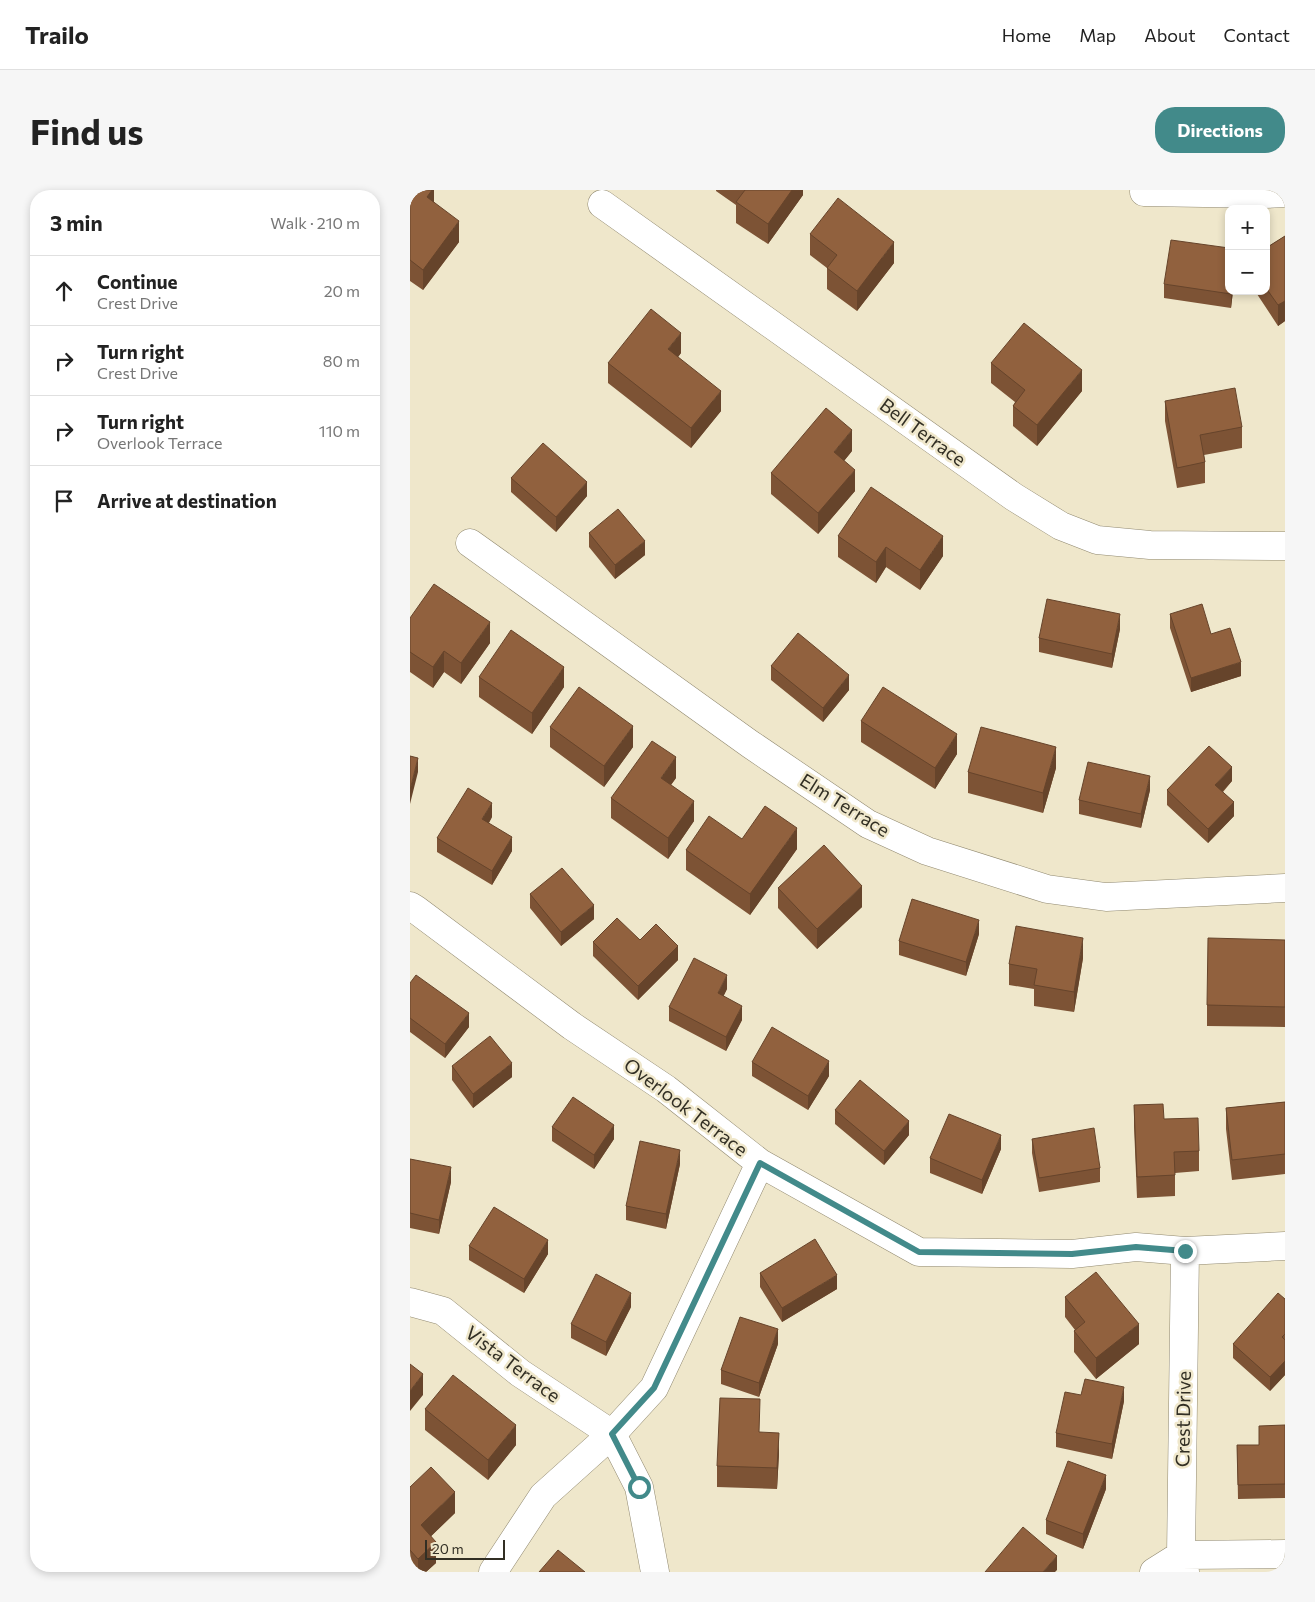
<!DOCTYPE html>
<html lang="en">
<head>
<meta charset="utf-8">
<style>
  :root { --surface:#fff; --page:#f6f6f6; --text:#222; --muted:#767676; --line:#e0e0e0; --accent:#428a8a }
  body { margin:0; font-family:Commissioner,sans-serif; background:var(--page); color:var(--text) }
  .controls { position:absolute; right:15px; top:15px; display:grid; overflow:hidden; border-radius:10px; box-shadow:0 2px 8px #0003 }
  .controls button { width:45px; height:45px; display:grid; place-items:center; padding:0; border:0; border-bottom:1px solid var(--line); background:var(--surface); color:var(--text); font:25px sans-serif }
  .scale { position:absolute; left:15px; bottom:12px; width:80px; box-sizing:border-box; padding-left:5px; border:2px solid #322f24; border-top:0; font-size:14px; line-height:18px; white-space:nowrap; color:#322f24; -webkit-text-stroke:4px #efe7cb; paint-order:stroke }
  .stop { position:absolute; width:15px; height:15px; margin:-11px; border:4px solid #428a8a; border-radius:50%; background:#fff }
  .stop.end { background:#428a8a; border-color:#fff; box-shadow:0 1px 5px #0008 }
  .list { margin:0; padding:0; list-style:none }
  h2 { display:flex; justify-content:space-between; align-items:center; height:65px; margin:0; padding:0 20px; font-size:21px }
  h2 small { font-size:16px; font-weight:400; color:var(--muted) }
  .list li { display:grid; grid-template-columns:32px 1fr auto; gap:15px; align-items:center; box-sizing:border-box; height:70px; padding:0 20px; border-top:1px solid var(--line) }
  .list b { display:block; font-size:19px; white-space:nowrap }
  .list p { margin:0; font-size:16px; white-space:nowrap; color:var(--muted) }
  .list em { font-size:16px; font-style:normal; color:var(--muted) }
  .icon { flex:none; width:28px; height:28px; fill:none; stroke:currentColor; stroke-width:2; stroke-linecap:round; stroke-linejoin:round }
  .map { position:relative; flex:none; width:875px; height:1382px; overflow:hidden; border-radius:20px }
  header { display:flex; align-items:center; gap:30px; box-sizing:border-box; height:70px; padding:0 25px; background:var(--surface); border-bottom:1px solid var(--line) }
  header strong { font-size:24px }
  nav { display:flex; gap:28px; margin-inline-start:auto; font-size:18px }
  .intro { display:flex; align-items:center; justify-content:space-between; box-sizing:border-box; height:120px; padding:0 30px }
  h1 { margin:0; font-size:35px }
  .button { padding:12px 22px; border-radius:20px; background:var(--accent); color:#fff; font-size:18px; font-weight:700 }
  main { display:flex; gap:30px; padding:0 30px }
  aside { flex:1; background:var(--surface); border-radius:20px; box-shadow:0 2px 8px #0003 }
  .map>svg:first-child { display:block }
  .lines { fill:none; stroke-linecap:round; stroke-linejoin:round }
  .minor-casing { stroke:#918970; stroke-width:29 }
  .minor { stroke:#fff; stroke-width:28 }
  .wall { fill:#7d5335 }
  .shaded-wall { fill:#66442b }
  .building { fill:#91613e; stroke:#66442b }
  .route { stroke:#428a8a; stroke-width:6 }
  .labels { text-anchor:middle; stroke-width:5; stroke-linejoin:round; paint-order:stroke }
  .street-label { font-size:19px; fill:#322f24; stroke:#efe7cb }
</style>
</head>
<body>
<header>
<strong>Trailo</strong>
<nav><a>Home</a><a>Map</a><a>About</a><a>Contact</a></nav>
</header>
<div class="intro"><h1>Find us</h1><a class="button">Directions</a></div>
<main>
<aside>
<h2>3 min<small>Walk · 210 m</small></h2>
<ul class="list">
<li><svg class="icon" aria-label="ahead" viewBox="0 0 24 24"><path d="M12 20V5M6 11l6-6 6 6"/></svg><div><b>Continue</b><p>Crest Drive</p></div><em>20 m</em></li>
<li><svg class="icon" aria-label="right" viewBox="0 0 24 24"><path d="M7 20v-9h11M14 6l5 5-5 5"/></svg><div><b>Turn right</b><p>Crest Drive</p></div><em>80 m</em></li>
<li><svg class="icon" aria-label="right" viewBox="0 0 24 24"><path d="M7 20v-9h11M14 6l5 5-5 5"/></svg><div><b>Turn right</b><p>Overlook Terrace</p></div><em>110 m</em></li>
<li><svg class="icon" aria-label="arrive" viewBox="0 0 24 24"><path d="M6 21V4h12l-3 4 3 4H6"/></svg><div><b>Arrive at destination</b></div></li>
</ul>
</aside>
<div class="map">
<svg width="875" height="1382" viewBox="0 0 875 1382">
  <rect width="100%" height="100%" fill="#efe7cb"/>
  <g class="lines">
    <defs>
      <path id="minor" d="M 734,2 L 854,4 L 875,3
        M 192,14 L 604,307 L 651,336 L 687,350 L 740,355 L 875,356
        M 60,353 L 340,554 L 458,634 L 517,661 L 637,699 L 696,707 L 875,698
        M 0,716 L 5,719 L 162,836 L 256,899 L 350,973 L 509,1062 L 662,1064 L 726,1057 L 775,1061 L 875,1056
        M 0,1112 L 33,1121 L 110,1183 L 202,1244 L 229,1297 L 245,1382
        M 83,1382 L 133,1306 L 202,1244 L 244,1198 L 350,973
        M 744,1382 L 771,1365 L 775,1061
        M 775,1382 L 771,1365 L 875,1364"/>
    </defs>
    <!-- minor casing -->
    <use href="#minor" class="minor-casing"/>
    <!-- minor -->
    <use href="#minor" class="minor"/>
  </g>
  <!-- wall -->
  <path class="wall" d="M 0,0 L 24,0 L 24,12 L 49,52 L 13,100 L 0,91 Z
    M 306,0 L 393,0 L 393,5 L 358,54 L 326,33 L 326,15 L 306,1 Z
    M 400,44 L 484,73 L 447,121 L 417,99 L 417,78 L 400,65 Z
    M 875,46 L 875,131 L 868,136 L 845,101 L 856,101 L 856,58 Z
    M 754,94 L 823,101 L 821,118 L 754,108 Z
    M 271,163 L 268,167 L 311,221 L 281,258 L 198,193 L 198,173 Z
    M 581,173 L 672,201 L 627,256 L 603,236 L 603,216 L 605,212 L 581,193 Z
    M 755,211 L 832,237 L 832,258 L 794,265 L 795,272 L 795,293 L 767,298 L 755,231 Z
    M 442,261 L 434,271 L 445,301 L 408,344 L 361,304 L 361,283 Z
    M 101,288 L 177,306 L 146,342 L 101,302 Z
    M 179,343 L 235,365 L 205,389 L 179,357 Z
    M 428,346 L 533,366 L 510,400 L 476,377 L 466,393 L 428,367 Z
    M 760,424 L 801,444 L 831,486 L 781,502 L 760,438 Z
    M 0,428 L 80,453 L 51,494 L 34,482 L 23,498 L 0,482 Z
    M 710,439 L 702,478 L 629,462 L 629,448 Z
    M 361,476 L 439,500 L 413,532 L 361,490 Z
    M 69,487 L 154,497 L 122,544 L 69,507 Z
    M 451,531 L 547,564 L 525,599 L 451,552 Z
    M 140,537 L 223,557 L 194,597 L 140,557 Z
    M 646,578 L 633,623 L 558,603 L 558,582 Z
    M 266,588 L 261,595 L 284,631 L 258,669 L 201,628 L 201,608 Z
    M 822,591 L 813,602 L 824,626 L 798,653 L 757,615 L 757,600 Z
    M 740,600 L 731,638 L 669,624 L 669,610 Z
    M 82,627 L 79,633 L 102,661 L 82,695 L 27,662 L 27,648 Z
    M 332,649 L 387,659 L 340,725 L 276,680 L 276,660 Z
    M 368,698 L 452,717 L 407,759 L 368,718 Z
    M 120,704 L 184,729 L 151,756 L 120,718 Z
    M 569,744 L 556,786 L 489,765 L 489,751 Z
    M 230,750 L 268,770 L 228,810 L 183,766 L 183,752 Z
    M 875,750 L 875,837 L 797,836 L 797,815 Z
    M 673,768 L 664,822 L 624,816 L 624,799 L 599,795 L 599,774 Z
    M 0,793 L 59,837 L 35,868 L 0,842 Z
    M 317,799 L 313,806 L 332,830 L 316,861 L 259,831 L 259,817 Z
    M 342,872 L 419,886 L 398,920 L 342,886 Z
    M 42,876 L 102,887 L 63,918 L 42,890 Z
    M 875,912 L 875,984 L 822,990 L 816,939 L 816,918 Z
    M 724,915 L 754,929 L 789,961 L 789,981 L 765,983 L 765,1006 L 727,1008 L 724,936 Z
    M 425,920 L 499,945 L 474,975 L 425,934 Z
    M 142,937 L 204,949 L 184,979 L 142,951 Z
    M 622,949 L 690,978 L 690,992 L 629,1002 L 622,963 Z
    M 591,959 L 572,1004 L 520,983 L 520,968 Z
    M 0,969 L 41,992 L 29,1044 L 0,1038 Z
    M 270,974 L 256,1039 L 216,1030 L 216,1016 Z
    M 59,1056 L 138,1064 L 114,1103 L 59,1070 Z
    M 350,1083 L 427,1099 L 372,1132 L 350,1097 Z
    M 655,1107 L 729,1154 L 686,1189 L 664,1162 L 664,1141 L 665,1140 L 655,1127 Z
    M 875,1109 L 875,1185 L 860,1201 L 823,1168 L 823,1154 Z
    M 221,1117 L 196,1166 L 161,1148 L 161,1134 Z
    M 368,1154 L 349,1207 L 311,1194 L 311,1180 Z
    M 671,1205 L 714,1211 L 702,1269 L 646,1257 L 646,1243 Z
    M 15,1219 L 106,1255 L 78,1290 L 15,1240 Z
    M 875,1235 L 875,1308 L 828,1309 L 827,1255 L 849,1255 Z
    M 350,1242 L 369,1263 L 367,1299 L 307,1297 L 307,1276 Z
    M 0,1297 L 45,1323 L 21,1346 L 26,1373 L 16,1382 L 1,1382 L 0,1381 Z
    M 696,1299 L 673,1359 L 636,1344 L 636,1330 Z"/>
  <!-- shaded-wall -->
  <path class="shaded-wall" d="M 22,0 L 24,0 L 24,18 L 17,7 Z
    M 382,0 L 393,0 L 393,5 L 358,54 L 358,34 Z
    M 49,31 L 49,52 L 13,100 L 13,80 Z
    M 484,52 L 484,73 L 447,121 L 447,101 Z
    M 821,101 L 823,101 L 821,118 Z
    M 875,111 L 875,131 L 868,136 L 868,115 Z
    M 271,143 L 271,163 L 258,180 L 258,159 Z
    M 672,180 L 672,201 L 627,256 L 627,235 Z
    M 311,201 L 311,221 L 281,258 L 281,238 Z
    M 442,240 L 442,261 L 424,283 L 424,262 Z
    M 445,280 L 445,301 L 408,344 L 408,323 Z
    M 177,292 L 177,306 L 146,342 L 146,327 Z
    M 533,346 L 533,366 L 510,400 L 510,380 Z
    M 235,351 L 235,365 L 205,389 L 205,375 Z
    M 476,357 L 476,377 L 466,393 L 466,372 Z
    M 710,424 L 710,439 L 702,478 L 702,464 Z
    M 80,432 L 80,453 L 51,494 L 51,473 Z
    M 34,461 L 34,482 L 23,498 L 23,477 Z
    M 831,472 L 831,486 L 781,502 L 781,488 Z
    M 154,477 L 154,497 L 122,544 L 122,523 Z
    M 439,485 L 439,500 L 413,532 L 413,518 Z
    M 223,536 L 223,557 L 194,597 L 194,576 Z
    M 547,544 L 547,564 L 525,599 L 525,578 Z
    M 646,557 L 646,578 L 633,623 L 633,603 Z
    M 266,567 L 266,588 L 251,608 L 251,588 Z
    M 8,568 L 8,582 L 0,614 L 0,600 Z
    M 822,577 L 822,591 L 805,609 L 805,595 Z
    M 740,586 L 740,600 L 731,638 L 731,624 Z
    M 284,611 L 284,631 L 258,669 L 258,648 Z
    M 824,612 L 824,626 L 798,653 L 798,639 Z
    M 82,613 L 82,627 L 72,644 L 72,629 Z
    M 387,638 L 387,659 L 340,725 L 340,704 Z
    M 102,647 L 102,661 L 82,695 L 82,681 Z
    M 452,696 L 452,717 L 407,759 L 407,739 Z
    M 184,715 L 184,729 L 151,756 L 151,742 Z
    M 569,730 L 569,744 L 556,786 L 556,772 Z
    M 673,748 L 673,768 L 664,822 L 664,802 Z
    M 268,756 L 268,770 L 228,810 L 228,796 Z
    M 317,785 L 317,799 L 308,818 L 308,803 Z
    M 332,816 L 332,830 L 316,861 L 316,847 Z
    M 59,823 L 59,837 L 35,868 L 35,854 Z
    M 419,871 L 419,886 L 398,920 L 398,906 Z
    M 102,873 L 102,887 L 63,918 L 63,904 Z
    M 499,931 L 499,945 L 474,975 L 474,961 Z
    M 204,935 L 204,949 L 184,979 L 184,965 Z
    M 591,945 L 591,959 L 572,1004 L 572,990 Z
    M 270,960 L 270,974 L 256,1039 L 256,1024 Z
    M 41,977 L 41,992 L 29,1044 L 29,1030 Z
    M 138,1050 L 138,1064 L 114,1103 L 114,1089 Z
    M 427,1085 L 427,1099 L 372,1132 L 372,1118 Z
    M 221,1103 L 221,1117 L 196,1166 L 196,1152 Z
    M 729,1134 L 729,1154 L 686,1189 L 686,1168 Z
    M 368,1139 L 368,1154 L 349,1207 L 349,1193 Z
    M 875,1171 L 875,1185 L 860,1201 L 860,1187 Z
    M 13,1184 L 13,1205 L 0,1221 L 0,1201 Z
    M 714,1197 L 714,1211 L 702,1269 L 702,1254 Z
    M 106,1235 L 106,1255 L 78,1290 L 78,1270 Z
    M 369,1243 L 369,1263 L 367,1299 L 367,1278 Z
    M 696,1285 L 696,1299 L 673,1359 L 673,1344 Z
    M 45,1302 L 45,1323 L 11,1356 L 11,1335 Z
    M 26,1352 L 26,1373 L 16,1382 L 8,1382 L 8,1369 Z
    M 647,1366 L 647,1380 L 645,1382 L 633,1382 Z"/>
  <!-- building -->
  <path class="building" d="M 0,0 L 22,0 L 17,7 L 49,31 L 13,80 L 0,70 Z
    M 335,0 L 382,0 L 358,34 L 326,12 Z
    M 428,8 L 484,52 L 447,101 L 417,78 L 427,65 L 400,44 Z
    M 875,46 L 875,111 L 868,115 L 856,98 L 856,58 Z
    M 761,50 L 819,58 L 819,101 L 821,101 L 821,104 L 754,94 Z
    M 241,119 L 271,143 L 258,159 L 311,201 L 281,238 L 198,173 Z
    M 614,133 L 672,180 L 627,235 L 603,216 L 615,200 L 581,173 Z
    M 825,198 L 832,237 L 790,245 L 795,272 L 767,278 L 755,211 Z
    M 416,218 L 442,240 L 424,262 L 445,280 L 408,323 L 361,283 Z
    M 133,253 L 177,292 L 146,327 L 101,288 Z
    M 461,297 L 533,346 L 510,380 L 476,357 L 466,372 L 428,346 Z
    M 208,319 L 235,351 L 205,375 L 179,343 Z
    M 24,394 L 80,432 L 51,473 L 34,461 L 23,477 L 0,462 L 0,428 Z
    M 637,409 L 710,424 L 702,464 L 629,448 Z
    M 792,414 L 801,444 L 820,438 L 831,472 L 781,488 L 760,424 Z
    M 101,440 L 154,477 L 122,523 L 69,487 Z
    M 388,443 L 439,485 L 413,518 L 361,476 Z
    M 169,497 L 223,536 L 194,576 L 140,537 Z
    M 473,497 L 547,544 L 525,578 L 451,531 Z
    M 571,537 L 646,557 L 633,603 L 558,582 Z
    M 242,551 L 266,567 L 251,588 L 284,611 L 258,648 L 201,608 Z
    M 799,556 L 822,577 L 805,595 L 824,612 L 798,639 L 757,600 Z
    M 0,566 L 8,568 L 0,600 Z
    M 678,572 L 740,586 L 731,624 L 669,610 Z
    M 58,598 L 82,613 L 72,629 L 102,647 L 82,681 L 27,648 Z
    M 355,616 L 387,638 L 340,704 L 276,660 L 299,626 L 332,649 Z
    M 414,655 L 452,696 L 407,739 L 368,698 Z
    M 152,678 L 184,715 L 151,742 L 120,704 Z
    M 502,709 L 569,730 L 556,772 L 489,751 Z
    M 207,728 L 230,750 L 246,734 L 268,756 L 228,796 L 183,752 Z
    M 606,736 L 673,748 L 664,802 L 624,795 L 627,779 L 599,774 Z
    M 798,748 L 875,750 L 875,817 L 797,815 Z
    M 284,768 L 317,785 L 308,803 L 332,816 L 316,847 L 259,817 Z
    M 6,785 L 59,823 L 35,854 L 0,828 L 0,793 Z
    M 362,837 L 419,871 L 398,906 L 342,872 Z
    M 80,846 L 102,873 L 63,904 L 42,876 Z
    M 450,890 L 499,931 L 474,961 L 425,920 Z
    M 163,907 L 204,935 L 184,965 L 142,937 Z
    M 875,912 L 875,964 L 822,970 L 816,918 Z
    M 753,914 L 754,929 L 788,928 L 789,961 L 764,962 L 765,985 L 727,987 L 724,915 Z
    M 539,924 L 591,945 L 572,990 L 520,968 Z
    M 684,938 L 690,978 L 629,988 L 622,949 Z
    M 230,951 L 270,960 L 256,1024 L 216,1016 Z
    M 0,969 L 41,977 L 29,1030 L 0,1023 Z
    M 84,1017 L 138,1050 L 114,1089 L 59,1056 Z
    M 405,1049 L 427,1085 L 372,1118 L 350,1083 Z
    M 686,1082 L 729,1134 L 686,1168 L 664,1141 L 675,1132 L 655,1107 Z
    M 186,1084 L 221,1103 L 196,1152 L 161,1134 Z
    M 868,1103 L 875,1109 L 875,1144 L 872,1147 L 875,1150 L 875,1171 L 860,1187 L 823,1154 Z
    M 330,1127 L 368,1139 L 349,1193 L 311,1180 Z
    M 0,1174 L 13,1184 L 0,1201 Z
    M 43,1185 L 106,1235 L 78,1270 L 15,1219 Z
    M 675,1189 L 714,1197 L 702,1254 L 646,1243 L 655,1202 L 671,1205 Z
    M 310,1208 L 350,1209 L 349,1242 L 369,1243 L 367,1278 L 307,1276 Z
    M 875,1235 L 875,1294 L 828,1295 L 827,1255 L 849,1255 L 849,1236 Z
    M 658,1271 L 696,1285 L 673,1344 L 636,1330 Z
    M 21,1277 L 45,1302 L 11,1335 L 26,1352 L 8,1369 L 0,1360 L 0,1297 Z
    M 613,1337 L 647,1366 L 633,1382 L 575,1382 Z
    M 148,1360 L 175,1382 L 129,1382 Z"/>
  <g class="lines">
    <!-- route -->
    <path class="route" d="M 229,1297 L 202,1244 L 244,1198 L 350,973 L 509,1062 L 662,1064 L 726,1057 L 775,1061"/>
  </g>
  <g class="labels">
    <!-- street labels -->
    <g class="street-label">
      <text transform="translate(513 242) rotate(36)" y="7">Bell Terrace</text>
      <text transform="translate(435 615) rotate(32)" y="7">Elm Terrace</text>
      <text transform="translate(276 917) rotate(37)" y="7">Overlook Terrace</text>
      <text transform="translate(103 1174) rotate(37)" y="7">Vista Terrace</text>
      <text transform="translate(773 1229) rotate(-89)" y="7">Crest Drive</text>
    </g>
  </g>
</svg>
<div class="controls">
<button>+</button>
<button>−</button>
</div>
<div class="scale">20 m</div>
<div class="stop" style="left:229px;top:1297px"></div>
<div class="stop end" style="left:775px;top:1061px"></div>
</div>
</main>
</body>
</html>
